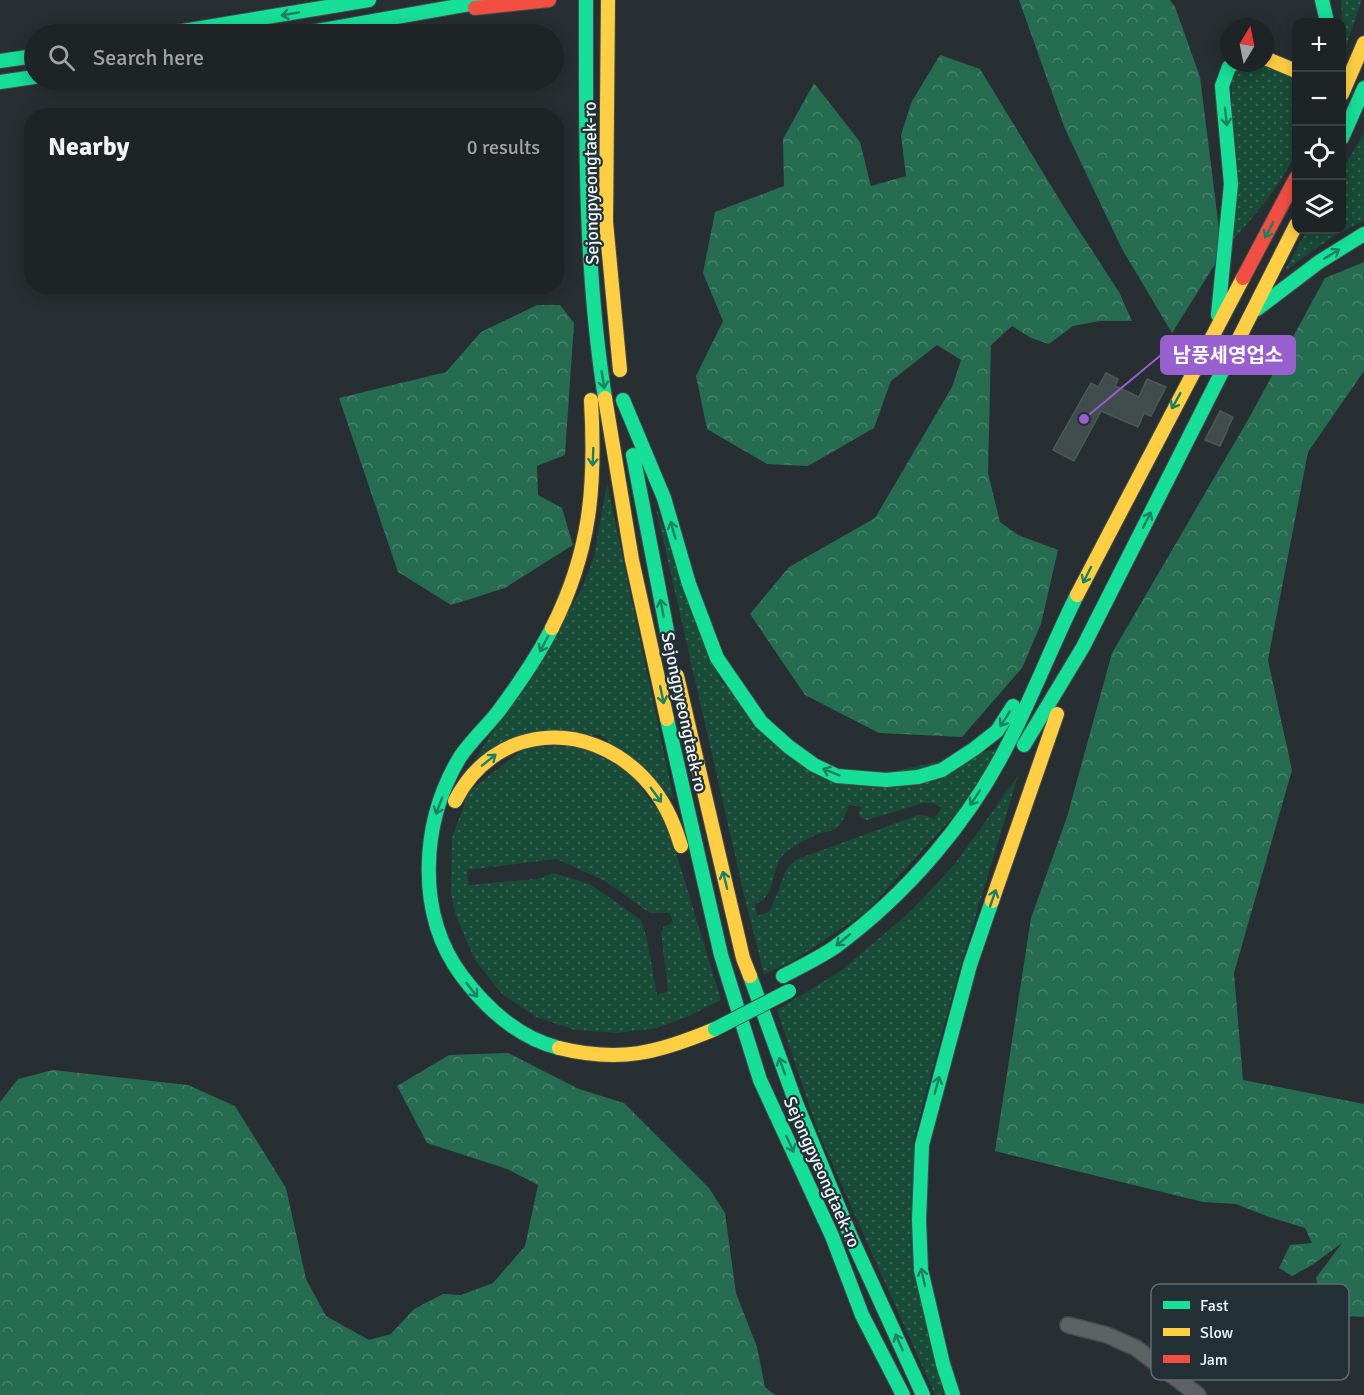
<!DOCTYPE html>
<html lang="en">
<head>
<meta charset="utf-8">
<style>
  :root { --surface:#1e2326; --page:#262b2e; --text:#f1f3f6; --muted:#a1a4a7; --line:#3c4043 }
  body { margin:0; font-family:Signika,"Noto Sans KR",sans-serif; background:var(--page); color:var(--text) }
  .controls { position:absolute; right:18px; top:18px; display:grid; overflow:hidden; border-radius:12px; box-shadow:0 3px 15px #0003 }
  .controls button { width:54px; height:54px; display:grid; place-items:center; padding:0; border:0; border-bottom:2px solid var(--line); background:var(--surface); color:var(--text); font:30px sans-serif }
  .compass { position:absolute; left:1220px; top:18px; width:54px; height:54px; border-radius:50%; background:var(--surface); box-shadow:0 3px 15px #0003; rotate:10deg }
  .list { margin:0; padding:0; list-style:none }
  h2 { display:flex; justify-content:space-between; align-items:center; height:78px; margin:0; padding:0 24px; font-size:26px }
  h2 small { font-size:20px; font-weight:400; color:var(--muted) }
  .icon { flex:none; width:33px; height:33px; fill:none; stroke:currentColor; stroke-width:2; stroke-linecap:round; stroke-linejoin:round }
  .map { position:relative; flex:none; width:1364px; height:1395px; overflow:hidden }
  .search { position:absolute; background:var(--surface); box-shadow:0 3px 15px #0003; left:24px; top:24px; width:540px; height:66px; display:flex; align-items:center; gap:15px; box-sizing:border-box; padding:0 21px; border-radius:33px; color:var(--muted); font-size:22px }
  .panel { position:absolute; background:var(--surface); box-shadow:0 3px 15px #0003; left:24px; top:108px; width:540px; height:186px; border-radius:24px }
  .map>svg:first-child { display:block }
  .grass { fill:url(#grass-dots); fill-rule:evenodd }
  .forest { fill:url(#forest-crowns) }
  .building { fill:#414c4d; stroke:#505758; stroke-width:1.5 }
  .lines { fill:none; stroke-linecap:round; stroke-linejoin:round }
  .street-casing { stroke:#464c4f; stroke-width:18 }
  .fast-casing { stroke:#464c4f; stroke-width:16 }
  .slow-casing { stroke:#464c4f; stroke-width:16 }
  .jam-casing { stroke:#464c4f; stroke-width:16 }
  .street { stroke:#5d6365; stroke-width:15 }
  .fast { stroke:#16e098; stroke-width:14 }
  .slow { stroke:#ffcf43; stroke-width:14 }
  .jam { stroke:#f24e42; stroke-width:14 }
  .fast-bridge-casing { stroke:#464c4f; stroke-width:16; stroke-linecap:butt }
  .fast-bridge { stroke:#16e098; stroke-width:14 }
  .oneway { stroke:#1d8063 }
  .labels { text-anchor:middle; stroke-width:4.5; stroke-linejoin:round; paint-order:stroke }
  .street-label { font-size:18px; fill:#eef7fa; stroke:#233137 }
  .key { fill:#233137; stroke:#606c72; stroke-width:1.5 }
  .key-label { font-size:16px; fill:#eef7fa }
  .leader { fill:none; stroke:#985fce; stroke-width:2 }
  .callout-dot { fill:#985fce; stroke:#233137; stroke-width:2 }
  .callout { fill:#985fce; stroke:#985fce; stroke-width:2 }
  .callout-label { font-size:20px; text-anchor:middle; font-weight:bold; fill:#fff }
</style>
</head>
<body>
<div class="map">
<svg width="1364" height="1395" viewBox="0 0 1364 1395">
  <defs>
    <pattern id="grass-dots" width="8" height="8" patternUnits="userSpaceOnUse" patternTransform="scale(1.5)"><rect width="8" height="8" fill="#184b38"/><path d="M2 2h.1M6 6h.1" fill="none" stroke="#3a6656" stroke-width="1.8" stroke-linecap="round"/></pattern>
    <pattern id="forest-crowns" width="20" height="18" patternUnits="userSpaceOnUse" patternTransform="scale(1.5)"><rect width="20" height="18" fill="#256c51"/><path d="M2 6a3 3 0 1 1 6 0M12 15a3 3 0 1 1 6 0" fill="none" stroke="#45826b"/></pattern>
  </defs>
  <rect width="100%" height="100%" fill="#282f32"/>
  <!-- grass -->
  <path class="grass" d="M 1341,0 L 1362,0 L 1344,52 Z
    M 1258,64 L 1296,77 C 1296,93 1300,138 1296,151 C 1286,179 1252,219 1232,241 L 1232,78 L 1241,68 Z
    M 1364,133 L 1364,220 C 1335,235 1309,252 1284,272 L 1307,230 L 1342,230 L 1342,170 Z
    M 607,483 L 674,800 L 600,734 L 475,760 L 581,590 L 594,557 Z
    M 655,504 L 721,681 L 840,783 L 1000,748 L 961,808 L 866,912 L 793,961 L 764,974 L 744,895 ZM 923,803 L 933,803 L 942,808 L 934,819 L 927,816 L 918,815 L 795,860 L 786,870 L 771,909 L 766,913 L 757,916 L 755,904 C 778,897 769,869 784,854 C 794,845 808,838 821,833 C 825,832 831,831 835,829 C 843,824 846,813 849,805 L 862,807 L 858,812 L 861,818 L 867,820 Z
    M 581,746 L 629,772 L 667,823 L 721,1000 L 689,1016 L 657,1028 L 617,1033 L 575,1030 L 536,1017 L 502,994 L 475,960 L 456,916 L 451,894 L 452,838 L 469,791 L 526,747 ZM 557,859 L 605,881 L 650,913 L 670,913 L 673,923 L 664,926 L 661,932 L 668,991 L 657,995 L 647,939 L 641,920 L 590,884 L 554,873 L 536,879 L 469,885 L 467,870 Z
    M 1018,776 L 959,971 L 913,1141 L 943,1395 L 935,1395 L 819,1134 L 777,1010 L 842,970 L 912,910 L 954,865 Z"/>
  <!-- forest -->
  <path class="forest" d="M 1019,0 L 1170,0 L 1175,7 L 1200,77 L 1222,253 L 1172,333 L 1122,249 L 1065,129 Z
    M 940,55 L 980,69 L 1067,212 L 1119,292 L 1132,321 L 1100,321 L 1073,326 L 1049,344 L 1031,338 L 1012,326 L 991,345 L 988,473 L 1000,522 L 1018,535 L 1058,550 L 1041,624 L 1022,668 L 962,737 L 879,733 L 805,695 L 750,614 L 789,567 L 875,518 L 952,387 L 961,360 L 937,345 L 891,381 L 874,428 L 808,466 L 767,464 L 707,429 L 696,376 L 723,321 L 703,273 L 715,212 L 784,186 L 783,139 L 814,83 L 860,142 L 871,186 L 906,176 L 901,135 L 912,101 Z
    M 1364,262 L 1364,371 L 1308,452 L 1268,660 L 1292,770 L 1234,973 L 1243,1080 L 1364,1104 L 1364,1317 L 1343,1316 L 1320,1297 L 1316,1278 L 1342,1243 L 1312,1265 L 1292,1276 L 1279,1268 L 1290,1245 L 1312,1243 L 1305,1228 L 1269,1217 L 1236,1204 L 1203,1202 L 995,1151 L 1031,918 L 1067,817 L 1112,653 L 1249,418 L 1325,278 Z
    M 537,305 L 560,305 L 574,323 L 565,455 L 537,466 L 538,495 L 562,508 L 573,545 L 505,588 L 451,605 L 398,572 L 339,398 L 446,372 L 481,332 Z
    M 508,1053 L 579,1089 L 624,1103 L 709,1188 L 725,1213 L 736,1293 L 757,1347 L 765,1387 L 775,1395 L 0,1395 L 0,1102 L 18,1079 L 53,1070 L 188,1085 L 235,1106 L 286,1188 L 306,1279 L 326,1316 L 369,1340 L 391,1334 L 414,1309 L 443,1294 L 461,1295 L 493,1283 L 525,1246 L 538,1185 L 507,1169 L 427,1143 L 397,1086 L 449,1055 Z"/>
  <!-- building -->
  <path class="building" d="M 1106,373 L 1118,379 L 1115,386 L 1139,397 L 1147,379 L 1166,387 L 1151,416 L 1144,413 L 1138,427 L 1101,411 L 1074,461 L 1053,450 L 1091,383 L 1098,387 Z
    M 1220,411 L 1233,417 L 1220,446 L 1205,440 Z"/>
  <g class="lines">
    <defs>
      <path id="street" d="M 1068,1325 L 1107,1335 L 1136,1348 L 1198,1395"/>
      <path id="fast" d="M 586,0 C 586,133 584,266 605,398
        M 1322,0 L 1327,22
        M 165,34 L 369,0
        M 300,34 L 492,0
        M 0,61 L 34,56
        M 0,82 L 34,77
        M 1342,138 L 1364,88
        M 1257,309 L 1319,262 L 1364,234
        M 1218,315 L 1231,184 L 1222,86 L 1229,67 L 1235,63
        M 623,400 L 664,498 L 689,584 L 717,658 L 761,722 L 789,747 L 814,765 L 837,776 L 886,780 L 918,777 L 942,770 L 974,749 L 997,731 L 1013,706
        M 633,455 L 668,636
        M 552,628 C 537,658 518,685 498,712 C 486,727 471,741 460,757 C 421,822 415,913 462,976 C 486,1008 519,1038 559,1048
        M 667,719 L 721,955 L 760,1080 L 832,1236 L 862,1315 L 903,1395
        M 1024,745 L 1083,647 L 1234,348
        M 750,976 L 796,1103 L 850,1235 L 923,1395
        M 783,976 C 800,967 819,958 835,947 C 907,894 970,821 1010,740 C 1034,693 1053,643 1077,595
        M 953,1395 L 943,1364 L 921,1270 L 919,1220 L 922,1145 L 970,965 L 992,901"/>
      <path id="slow" d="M 608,0 L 606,222 L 620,370
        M 1265,58 L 1296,71
        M 1342,94 L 1364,43
        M 1234,348 L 1296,225
        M 605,398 L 632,560 L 667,719
        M 1077,595 L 1243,278
        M 552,628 C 591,551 596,485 591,400
        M 677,676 L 743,958 L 750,976
        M 455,801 C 494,724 587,718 644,778 C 663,798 673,820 681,846
        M 992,901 L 1057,714
        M 559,1048 C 620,1063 658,1053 715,1029"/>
      <path id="jam" d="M 475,8 L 549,0
        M 1243,278 L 1296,178"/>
    </defs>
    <!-- street casing -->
    <use href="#street" class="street-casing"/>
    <!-- fast casing -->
    <use href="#fast" class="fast-casing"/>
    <!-- slow casing -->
    <use href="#slow" class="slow-casing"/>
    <!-- jam casing -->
    <use href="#jam" class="jam-casing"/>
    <!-- street -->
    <use href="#street" class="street"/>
    <!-- fast -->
    <use href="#fast" class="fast"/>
    <!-- slow -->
    <use href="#slow" class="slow"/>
    <!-- jam -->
    <use href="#jam" class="jam"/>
    <defs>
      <path id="fast-bridge" d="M 715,1029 L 789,991"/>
    </defs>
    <!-- fast-bridge casing -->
    <use href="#fast-bridge" class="fast-bridge-casing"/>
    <!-- fast-bridge -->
    <use href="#fast-bridge" class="fast-bridge"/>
  </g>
  <!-- one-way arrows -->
  <defs><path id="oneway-shaft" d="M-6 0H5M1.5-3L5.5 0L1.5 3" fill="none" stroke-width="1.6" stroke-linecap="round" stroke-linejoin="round" transform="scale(1.5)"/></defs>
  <g class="oneway">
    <use href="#oneway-shaft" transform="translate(290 14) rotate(170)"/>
    <use href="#oneway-shaft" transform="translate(1226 117) rotate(84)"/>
    <use href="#oneway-shaft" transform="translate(1269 230) rotate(118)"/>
    <use href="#oneway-shaft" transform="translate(1332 254) rotate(-32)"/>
    <use href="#oneway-shaft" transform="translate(603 380) rotate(81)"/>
    <use href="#oneway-shaft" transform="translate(1176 401) rotate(119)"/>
    <use href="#oneway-shaft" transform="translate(593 457) rotate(92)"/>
    <use href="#oneway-shaft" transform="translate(1147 520) rotate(-63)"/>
    <use href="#oneway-shaft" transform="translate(673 530) rotate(-106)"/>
    <use href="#oneway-shaft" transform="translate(1087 575) rotate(117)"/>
    <use href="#oneway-shaft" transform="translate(662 608) rotate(-101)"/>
    <use href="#oneway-shaft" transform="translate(544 644) rotate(118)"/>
    <use href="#oneway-shaft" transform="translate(662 695) rotate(78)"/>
    <use href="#oneway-shaft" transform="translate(1005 719) rotate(122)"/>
    <use href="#oneway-shaft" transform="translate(489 760) rotate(-39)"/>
    <use href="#oneway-shaft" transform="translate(831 772) rotate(-158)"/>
    <use href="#oneway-shaft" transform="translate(656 795) rotate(54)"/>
    <use href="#oneway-shaft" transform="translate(975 798) rotate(123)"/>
    <use href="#oneway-shaft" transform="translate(439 806) rotate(111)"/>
    <use href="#oneway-shaft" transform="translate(725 880) rotate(-104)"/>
    <use href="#oneway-shaft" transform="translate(993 898) rotate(-71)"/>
    <use href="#oneway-shaft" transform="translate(843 940) rotate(140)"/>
    <use href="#oneway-shaft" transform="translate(472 990) rotate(52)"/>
    <use href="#oneway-shaft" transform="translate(782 1066) rotate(-110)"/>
    <use href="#oneway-shaft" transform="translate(937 1085) rotate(-75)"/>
    <use href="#oneway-shaft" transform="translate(790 1144) rotate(65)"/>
    <use href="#oneway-shaft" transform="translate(923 1277) rotate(-102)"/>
    <use href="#oneway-shaft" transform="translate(899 1342) rotate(-114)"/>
  </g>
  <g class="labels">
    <!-- street labels -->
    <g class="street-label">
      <text transform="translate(591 183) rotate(-91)" y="6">Sejongpyeongtaek-ro</text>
      <text transform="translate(684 712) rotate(78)" y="6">Sejongpyeongtaek-ro</text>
      <text transform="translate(822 1172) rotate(66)" y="6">Sejongpyeongtaek-ro</text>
    </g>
  </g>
  <!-- legend -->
  <rect x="1151" y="1284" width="198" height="96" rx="9" class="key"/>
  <rect x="1163" y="1301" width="27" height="8" fill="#16e098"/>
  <rect x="1163" y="1328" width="27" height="8" fill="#ffcf43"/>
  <rect x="1163" y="1355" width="27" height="8" fill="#f24e42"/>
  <g class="key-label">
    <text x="1200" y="1311">Fast</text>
    <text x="1200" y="1338">Slow</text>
    <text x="1200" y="1365">Jam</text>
  </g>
  <!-- callouts -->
  <path class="leader" d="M1084 419L1161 355"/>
  <circle class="callout-dot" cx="1084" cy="419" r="6"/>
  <rect class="callout" x="1161" y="336" width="134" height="38" rx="6"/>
  <g class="callout-label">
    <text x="1228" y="362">남풍세영업소</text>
  </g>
</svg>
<div class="controls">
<button>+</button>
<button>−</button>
<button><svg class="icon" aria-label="locate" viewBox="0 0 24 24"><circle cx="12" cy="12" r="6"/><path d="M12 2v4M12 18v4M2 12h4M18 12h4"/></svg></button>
<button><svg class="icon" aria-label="layers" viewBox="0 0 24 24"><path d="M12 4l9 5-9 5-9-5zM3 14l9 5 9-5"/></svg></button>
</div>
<svg class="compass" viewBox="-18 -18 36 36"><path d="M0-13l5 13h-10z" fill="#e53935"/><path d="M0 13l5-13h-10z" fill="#a1a4a7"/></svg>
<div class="search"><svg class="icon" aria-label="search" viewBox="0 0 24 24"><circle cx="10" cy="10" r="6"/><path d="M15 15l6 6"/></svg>Search here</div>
<section class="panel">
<h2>Nearby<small>0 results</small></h2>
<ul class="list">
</ul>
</section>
</div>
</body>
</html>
